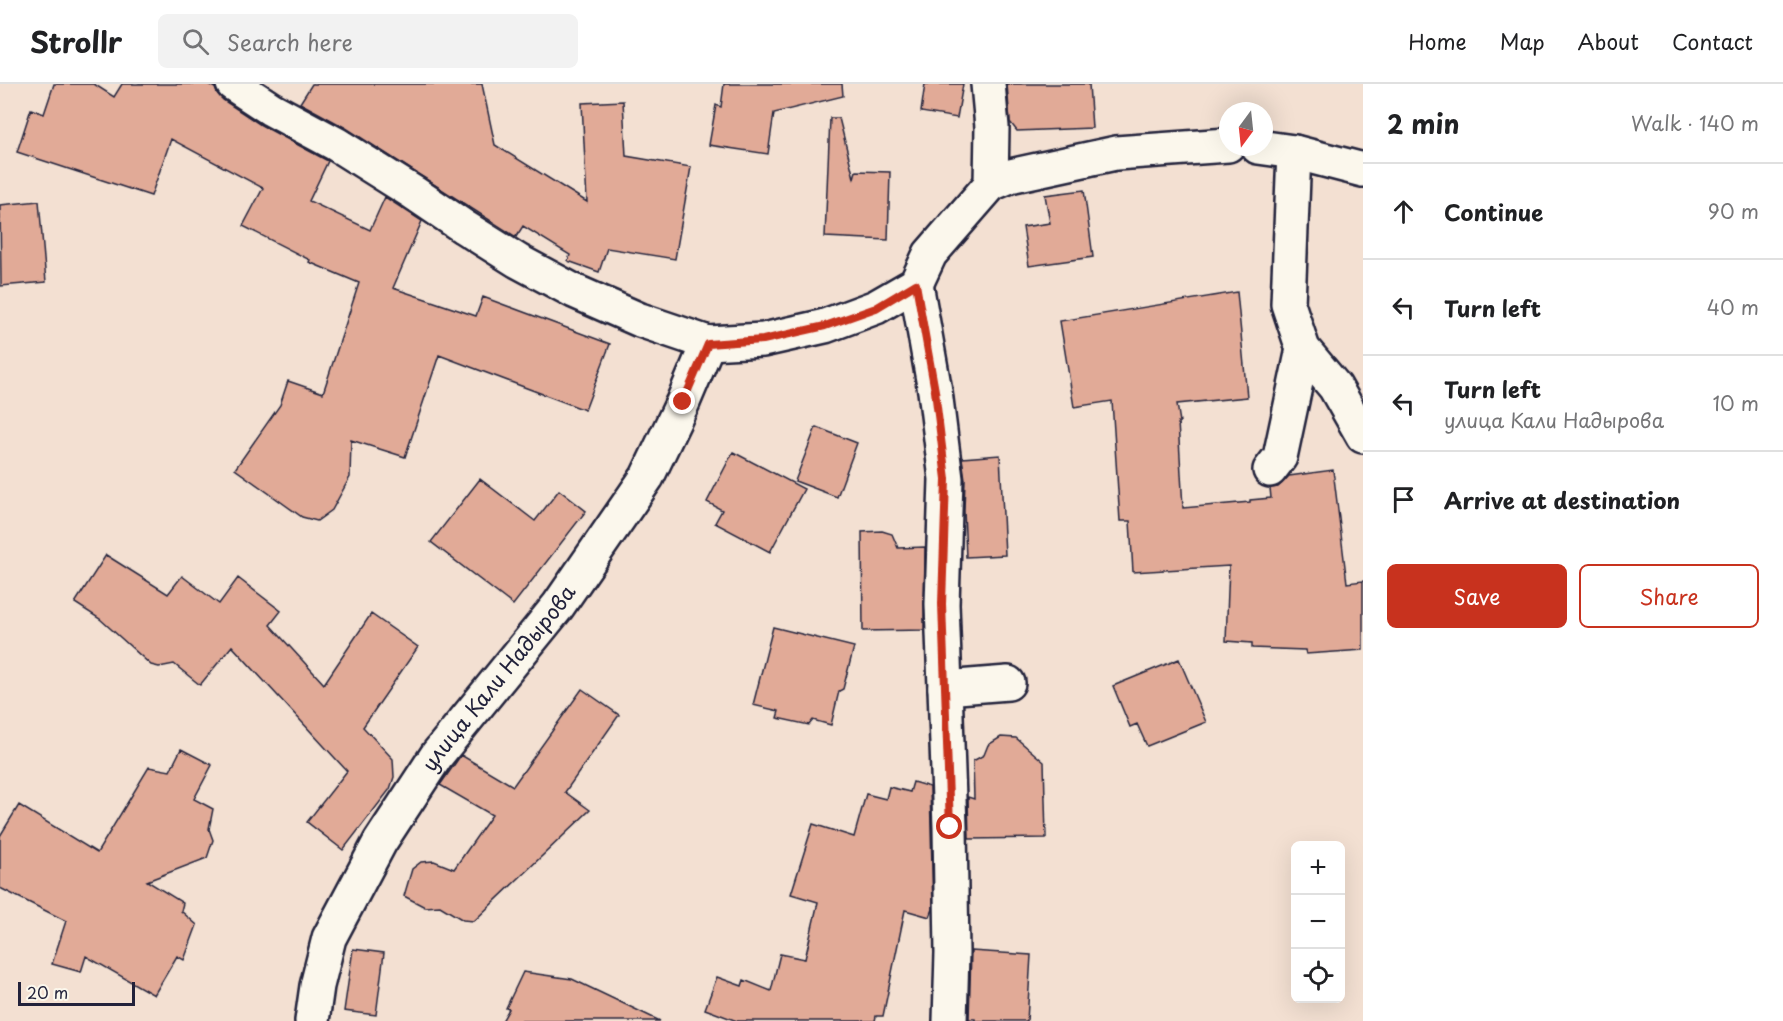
<!DOCTYPE html>
<html lang="en">
<head>
<meta charset="utf-8">
<style>
  :root { --surface:#fff; --page:#f2f2f2; --text:#202124; --muted:#757577; --line:#e0e0e0; --accent:#c8321e }
  body { margin:0; font-family:"Playpen Sans",sans-serif; background:var(--page); color:var(--text) }
  .controls { position:absolute; right:18px; bottom:18px; display:grid; overflow:hidden; border-radius:9px; box-shadow:0 6px 24px #0002 }
  .controls button { width:54px; height:54px; display:grid; place-items:center; padding:0; border:0; border-bottom:2px solid var(--line); background:var(--surface); color:var(--text); font:30px sans-serif }
  .compass { position:absolute; left:1219px; top:18px; width:54px; height:54px; border-radius:50%; background:var(--surface); box-shadow:0 6px 24px #0002; rotate:195deg }
  .scale { position:absolute; left:18px; bottom:15px; width:117px; box-sizing:border-box; padding-left:6px; border:3px solid #22223b; border-top:0; font-size:16px; line-height:21px; white-space:nowrap; color:#22223b; -webkit-text-stroke:4px #fbf7ec; paint-order:stroke }
  .stop { position:absolute; width:18px; height:18px; margin:-14px; border:4px solid #c8321e; border-radius:50%; background:#fff }
  .stop.end { background:#c8321e; border-color:#fff; box-shadow:0 2px 6px #0008 }
  .list { margin:0; padding:0; list-style:none }
  h2 { display:flex; justify-content:space-between; align-items:center; height:78px; margin:0; padding:0 24px; font-size:26px }
  h2 small { font-size:20px; font-weight:400; color:var(--muted) }
  .list li { display:grid; grid-template-columns:39px 1fr auto; gap:18px; align-items:center; box-sizing:border-box; height:96px; padding:0 24px; border-top:2px solid var(--line) }
  .list b { display:block; font-size:22px; white-space:nowrap }
  .list p { margin:0; font-size:20px; white-space:nowrap; color:var(--muted) }
  .list em { font-size:20px; font-style:normal; color:var(--muted) }
  .actions { display:flex; gap:12px; padding:18px 24px }
  .actions a { flex:1; padding:14px 0; border:2px solid var(--accent); border-radius:9px; text-align:center; font-size:21px; color:var(--accent) }
  .actions .main { background:var(--accent); color:#fff }
  .icon { flex:none; width:33px; height:33px; fill:none; stroke:currentColor; stroke-width:2; stroke-linecap:round; stroke-linejoin:round }
  .map { position:relative; flex:none; width:1363px; height:937px; overflow:hidden }
  header { display:flex; align-items:center; gap:36px; box-sizing:border-box; height:84px; padding:0 30px; background:var(--surface); border-bottom:2px solid var(--line) }
  header strong { font-size:28px }
  nav { display:flex; gap:33px; margin-inline-start:auto; font-size:21px }
  .search { width:420px; height:54px; background:var(--page); display:flex; align-items:center; gap:15px; box-sizing:border-box; padding:0 21px; border-radius:9px; color:var(--muted); font-size:22px }
  main { display:flex }
  aside { flex:1; background:var(--surface) }
  .map>svg:first-child { display:block }
  .building { fill:#e1aa97; stroke:#22223b; stroke-width:1.5 }
  .lines { fill:none; stroke-linecap:round; stroke-linejoin:round }
  .minor-casing { stroke:#22223b; stroke-width:38 }
  .minor { stroke:#fbf7ec; stroke-width:33 }
  .route { stroke:#c8321e; stroke-width:8 }
  .labels { text-anchor:middle; stroke-width:4.5; stroke-linejoin:round; paint-order:stroke }
  .street-label { font-size:21px; fill:#22223b; stroke:#fbf7ec }
</style>
</head>
<body>
<header>
<strong>Strollr</strong>
<div class="search"><svg class="icon" aria-label="search" viewBox="0 0 24 24"><circle cx="10" cy="10" r="6"/><path d="M15 15l6 6"/></svg>Search here</div>
<nav><a>Home</a><a>Map</a><a>About</a><a>Contact</a></nav>
</header>
<main>
<div class="map">
<svg width="1363" height="937" viewBox="0 0 1363 937">
  <rect width="100%" height="100%" fill="#f3e0d2"/>
  <filter id="ink" filterUnits="userSpaceOnUse"><feTurbulence type="fractalNoise" baseFrequency=".0167" numOctaves="2"/><feDisplacementMap in="SourceGraphic" scale="12" xChannelSelector="R" yChannelSelector="G"/><feConvolveMatrix kernelMatrix="1 2 1 2 8 2 1 2 1" color-interpolation-filters="sRGB"/></filter>
  <g filter="url(#ink)">
    <!-- building -->
    <path class="building" d="M 54,0 L 94,0 L 114,13 L 122,0 L 208,0 L 215,4 L 217,9 L 223,16 L 261,41 L 328,77 L 309,117 L 370,146 L 385,113 L 422,137 L 393,204 L 476,232 L 483,213 L 610,260 L 585,326 L 439,271 L 405,373 L 351,356 L 350,393 L 332,426 L 317,437 L 302,433 L 235,385 L 280,321 L 288,297 L 323,309 L 359,199 L 309,178 L 310,176 L 243,142 L 263,104 L 171,55 L 151,112 L 17,68 L 31,25 L 44,30 Z
      M 312,0 L 482,0 L 495,61 L 587,118 L 582,19 L 623,17 L 626,72 L 691,83 L 675,175 L 607,164 L 599,188 L 568,177 L 570,171 L 523,142 L 516,153 L 346,44 L 300,19 Z
      M 724,0 L 842,0 L 843,12 L 774,29 L 768,70 L 709,61 L 716,21 L 721,23 Z
      M 925,0 L 963,0 L 957,34 L 921,28 Z
      M 1007,0 L 1089,0 L 1092,44 L 1017,47 L 1010,38 Z
      M 830,34 L 839,34 L 854,94 L 856,87 L 890,88 L 888,156 L 825,153 Z
      M 1084,106 L 1093,173 L 1029,182 L 1023,143 L 1050,139 L 1045,111 Z
      M 39,117 L 46,198 L 1,202 L 0,121 Z
      M 1237,208 L 1247,313 L 1177,320 L 1180,338 L 1178,338 L 1183,424 L 1250,418 L 1250,416 L 1271,414 L 1270,404 L 1278,403 L 1289,392 L 1333,386 L 1347,499 L 1363,497 L 1363,566 L 1306,570 L 1305,566 L 1252,564 L 1252,559 L 1226,557 L 1229,482 L 1133,488 L 1130,437 L 1120,437 L 1112,317 L 1074,323 L 1060,237 Z
      M 816,343 L 857,359 L 837,413 L 795,397 Z
      M 733,368 L 804,405 L 770,468 L 715,439 L 722,426 L 707,418 Z
      M 1000,371 L 1005,471 L 966,473 L 964,427 L 965,395 L 962,374 Z
      M 480,395 L 535,437 L 559,406 L 586,427 L 513,521 L 431,458 Z
      M 882,447 L 892,450 L 898,464 L 925,463 L 924,546 L 863,547 L 862,448 Z
      M 106,471 L 168,510 L 182,492 L 219,520 L 238,494 L 281,527 L 270,541 L 324,600 L 371,530 L 418,563 L 363,643 L 393,675 L 394,693 L 390,705 L 343,766 L 307,738 L 347,687 L 232,562 L 200,601 L 174,580 L 159,583 L 151,581 L 100,535 L 75,519 Z
      M 773,543 L 854,563 L 843,605 L 839,607 L 831,641 L 813,636 L 809,641 L 777,634 L 779,627 L 753,621 Z
      M 1179,575 L 1206,638 L 1147,662 L 1137,640 L 1130,643 L 1113,602 Z
      M 582,605 L 619,631 L 565,708 L 590,726 L 474,837 L 463,836 L 440,822 L 425,823 L 404,812 L 412,785 L 421,778 L 434,777 L 454,785 L 492,731 L 440,701 L 461,671 L 513,702 Z
      M 1001,653 L 1016,654 L 1044,678 L 1046,754 L 969,755 L 968,713 L 974,715 L 973,677 L 984,671 L 988,661 Z
      M 181,665 L 212,681 L 194,715 L 213,725 L 209,745 L 213,756 L 207,774 L 147,797 L 183,819 L 181,827 L 197,841 L 184,876 L 177,872 L 154,911 L 86,872 L 81,888 L 52,880 L 66,837 L 0,804 L 0,752 L 19,721 L 97,769 L 149,683 L 170,687 Z
      M 913,698 L 930,703 L 933,825 L 930,833 L 905,826 L 883,932 L 876,932 L 875,937 L 737,937 L 705,925 L 717,893 L 742,902 L 744,896 L 771,907 L 780,870 L 805,875 L 818,818 L 791,810 L 813,740 L 854,753 L 866,710 L 886,715 L 889,703 L 910,708 Z
      M 353,865 L 384,869 L 376,931 L 344,927 Z
      M 971,867 L 1031,871 L 1027,937 L 975,937 L 975,935 L 969,935 Z
      M 523,888 L 572,895 L 660,937 L 502,937 L 509,925 L 506,924 Z"/>
    <g class="lines">
      <defs>
        <g id="minor">
          <path d="M 233,0 L 271,25 L 336,60 L 414,109 L 464,143 L 518,177 L 574,207 L 640,236 L 708,259 L 763,256 L 825,242 L 876,223 L 916,200 L 930,170 L 991,100 L 1010,92 L 1116,69 L 1228,61"/>
          <path d="M 988,0 L 992,43 L 991,100"/>
          <path d="M 1258,63 L 1294,68 L 1363,86"/>
          <path d="M 1294,68 L 1288,220 L 1303,265 L 1335,303 L 1363,352"/>
          <path d="M 916,200 L 935,307 L 946,395 L 942,520 L 950,743 L 952,869 L 950,937"/>
          <path d="M 1270,386 L 1280,373 L 1303,265"/>
          <path d="M 945,604 L 1008,599"/>
          <path id="s1" d="M 312,937 L 317,902 L 329,854 L 380,758 L 437,671 L 558,522 L 647,393 L 683,318 L 708,259"/>
        </g>
      </defs>
      <!-- minor casing -->
      <use href="#minor" class="minor-casing"/>
      <!-- minor -->
      <use href="#minor" class="minor"/>
    </g>
  </g>
  <g class="lines" filter="url(#ink)">
    <!-- route -->
    <path class="route" d="M 683,318 L 708,260 L 763,256 L 825,242 L 876,224 L 916,200 L 935,307 L 946,395 L 942,520 L 950,743"/>
  </g>
  <g class="labels">
    <!-- street labels -->
    <g class="street-label">
      <text dy="7" stroke="none"><textPath href="#s1" startOffset="396">улица Кали Надырова</textPath></text>
    </g>
  </g>
</svg>
<div class="controls">
<button>+</button>
<button>−</button>
<button><svg class="icon" aria-label="locate" viewBox="0 0 24 24"><circle cx="12" cy="12" r="6"/><path d="M12 2v4M12 18v4M2 12h4M18 12h4"/></svg></button>
</div>
<svg class="compass" viewBox="-18 -18 36 36"><path d="M0-13l5 13h-10z" fill="#e53935"/><path d="M0 13l5-13h-10z" fill="#757577"/></svg>
<div class="scale">20 m</div>
<div class="stop" style="left:950px;top:743px"></div>
<div class="stop end" style="left:683px;top:318px"></div>
</div>
<aside>
<h2>2 min<small>Walk · 140 m</small></h2>
<ul class="list">
<li><svg class="icon" aria-label="ahead" viewBox="0 0 24 24"><path d="M12 20V5M6 11l6-6 6 6"/></svg><div><b>Continue</b></div><em>90 m</em></li>
<li><svg class="icon" aria-label="left" viewBox="0 0 24 24"><path d="M17 20v-9H6M10 6l-5 5 5 5"/></svg><div><b>Turn left</b></div><em>40 m</em></li>
<li><svg class="icon" aria-label="left" viewBox="0 0 24 24"><path d="M17 20v-9H6M10 6l-5 5 5 5"/></svg><div><b>Turn left</b><p>улица Кали Надырова</p></div><em>10 m</em></li>
<li><svg class="icon" aria-label="arrive" viewBox="0 0 24 24"><path d="M6 21V4h12l-3 4 3 4H6"/></svg><div><b>Arrive at destination</b></div></li>
</ul>
<div class="actions"><a class="main">Save</a><a>Share</a></div>
</aside>
</main>
</body>
</html>
